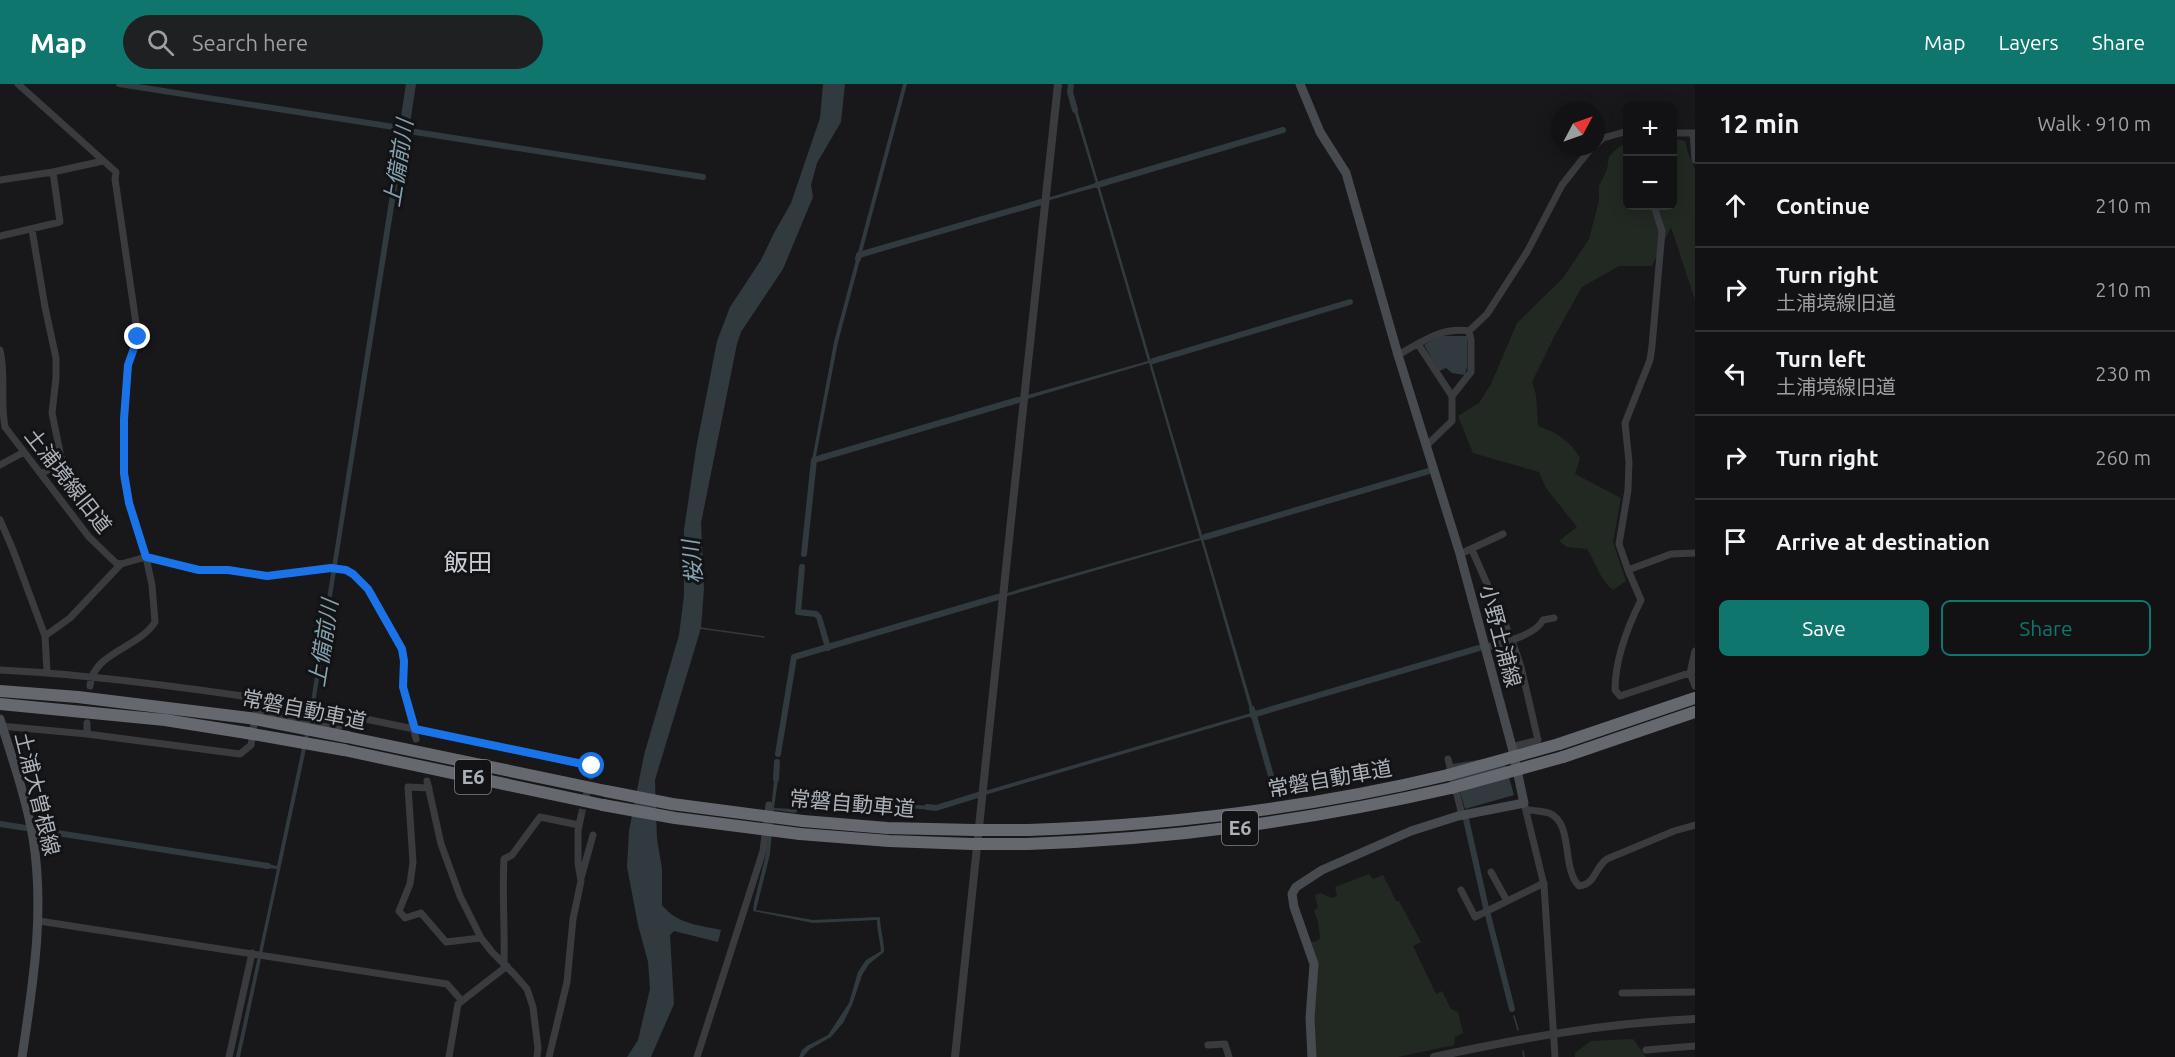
<!DOCTYPE html>
<html lang="en">
<head>
<meta charset="utf-8">
<style>
  :root { --surface:#121214; --page:#1f2022; --text:#f1f3f6; --muted:#9c9ea0; --line:#313234; --accent:#0f766e }
  body { margin:0; font-family:Ubuntu,"Noto Sans JP",sans-serif; background:var(--page); color:var(--text) }
  .controls { position:absolute; right:18px; top:18px; display:grid; overflow:hidden; border-radius:9px; box-shadow:0 3px 15px #0003 }
  .controls button { width:54px; height:54px; display:grid; place-items:center; padding:0; border:0; border-bottom:2px solid var(--line); background:var(--surface); color:var(--text); font:30px sans-serif }
  .compass { position:absolute; left:1551px; top:18px; width:54px; height:54px; border-radius:50%; background:var(--surface); box-shadow:0 3px 15px #0003; rotate:49deg }
  .stop { position:absolute; width:18px; height:18px; margin:-14px; border:4px solid #1a73e8; border-radius:50%; background:#fff }
  .stop.end { background:#1a73e8; border-color:#fff; box-shadow:0 2px 6px #0008 }
  .list { margin:0; padding:0; list-style:none }
  h2 { display:flex; justify-content:space-between; align-items:center; height:78px; margin:0; padding:0 24px; font-size:26px }
  h2 small { font-size:20px; font-weight:400; color:var(--muted) }
  .list li { display:grid; grid-template-columns:39px 1fr auto; gap:18px; align-items:center; box-sizing:border-box; height:84px; padding:0 24px; border-top:2px solid var(--line) }
  .list b { display:block; font-size:22px; white-space:nowrap }
  .list p { margin:0; font-size:20px; white-space:nowrap; color:var(--muted) }
  .list em { font-size:20px; font-style:normal; color:var(--muted) }
  .actions { display:flex; gap:12px; padding:18px 24px }
  .actions a { flex:1; padding:14px 0; border:2px solid var(--accent); border-radius:9px; text-align:center; font-size:21px; color:var(--accent) }
  .actions .main { background:var(--accent); color:#fff }
  .icon { flex:none; width:33px; height:33px; fill:none; stroke:currentColor; stroke-width:2; stroke-linecap:round; stroke-linejoin:round }
  .map { position:relative; flex:none; width:1695px; height:973px; overflow:hidden }
  header { display:flex; align-items:center; gap:36px; box-sizing:border-box; height:84px; padding:0 30px; background:var(--accent); color:#fff }
  header strong { font-size:28px }
  nav { display:flex; gap:33px; margin-inline-start:auto; font-size:21px }
  .search { width:420px; height:54px; background:var(--page); display:flex; align-items:center; gap:15px; box-sizing:border-box; padding:0 21px; border-radius:33px; color:var(--muted); font-size:22px }
  main { display:flex }
  aside { flex:1; background:var(--surface) }
  .map>svg:first-child { display:block }
  .green { fill:#222922 }
  .water { fill:#303a3f }
  .lines { fill:none; stroke-linecap:round; stroke-linejoin:round }
  .stream { stroke:#303a3f; stroke-width:1.5 }
  .canal { stroke:#303a3f; stroke-width:6 }
  .river { stroke:#303a3f; stroke-width:10 }
  .minor-tunnel { stroke:#35373a; stroke-width:7; stroke-dasharray:7 3.5; stroke-linecap:butt }
  .minor { stroke:#393b3e; stroke-width:7 }
  .tertiary { stroke:#393b3e; stroke-width:8 }
  .secondary { stroke:#474a4e; stroke-width:9 }
  .motorway { stroke:#65696f; stroke-width:12 }
  .motorway-bridge { stroke:#65696f; stroke-width:12 }
  .route { stroke:#1a73e8; stroke-width:8 }
  .labels { text-anchor:middle; stroke-width:6; stroke-linejoin:round; paint-order:stroke }
  .shield { fill:#131315; stroke:#7d8288; stroke-width:1.5 }
  .shield-label { font-size:20px; font-weight:bold; fill:#abb1b9 }
  .street-label { font-size:21px; fill:#abb1b9; stroke:#131315 }
  .water-label { font-size:22px; font-style:italic; fill:#84a2b1; stroke:#131315 }
  .quarter-label { font-size:24px; fill:#cbcfd5; stroke:#131315 }
</style>
</head>
<body>
<header>
<strong>Map</strong>
<div class="search"><svg class="icon" aria-label="search" viewBox="0 0 24 24"><circle cx="10" cy="10" r="6"/><path d="M15 15l6 6"/></svg>Search here</div>
<nav><a>Map</a><a>Layers</a><a>Share</a></nav>
</header>
<main>
<div class="map">
<svg width="1695" height="973" viewBox="0 0 1695 973">
  <rect width="100%" height="100%" fill="#18181a"/>
  <!-- green -->
  <path class="green" d="M 1673,54 L 1685,57 L 1688,69 L 1695,85 L 1695,216 L 1671,143 L 1652,182 L 1619,182 L 1582,203 L 1555,251 L 1532,298 L 1536,311 L 1538,342 C 1556,348 1570,357 1580,374 L 1575,390 L 1621,414 L 1613,458 L 1626,497 L 1613,506 C 1599,495 1597,480 1587,465 L 1567,463 L 1559,457 L 1577,443 L 1546,404 L 1539,388 L 1473,369 L 1458,332 L 1479,319 L 1491,300 L 1517,239 L 1563,194 L 1589,155 L 1599,117 L 1599,102 L 1607,86 L 1609,72 L 1619,63 L 1627,59 L 1628,122 L 1672,122 Z
    M 1369,790 L 1373,795 L 1383,791 L 1396,817 L 1399,817 L 1421,858 L 1413,862 L 1436,910 L 1442,907 L 1451,925 L 1458,928 L 1463,949 L 1455,953 L 1454,961 L 1398,973 L 1314,973 C 1314,962 1313,951 1313,940 C 1313,910 1323,887 1310,858 L 1317,857 L 1320,854 L 1318,837 L 1314,827 L 1318,823 L 1315,811 L 1320,809 L 1332,814 L 1337,812 L 1335,803 Z
    M 1633,955 L 1646,973 L 1575,973 L 1575,969 L 1591,957 Z"/>
  <!-- water -->
  <path class="water" d="M 823,0 L 845,0 L 841,38 L 817,79 L 811,101 L 813,113 L 783,185 L 741,248 L 737,260 L 701,439 L 704,505 L 701,544 L 655,696 L 657,755 L 662,785 L 662,821 C 677,840 699,841 721,846 L 718,858 L 674,847 L 670,851 L 674,920 L 651,973 L 627,973 L 638,956 L 650,905 L 648,878 L 638,841 L 627,783 L 629,747 L 644,671 L 679,551 L 684,511 L 684,446 L 696,365 L 717,257 L 730,223 L 761,176 L 774,149 L 791,119 L 820,34 Z
    M 903,0 L 907,0 L 838,258 L 815,377 L 812,376 L 834,258 Z
    M 1075,19 L 1255,631 L 978,713 L 978,709 L 1251,629 L 1201,456 L 997,515 L 998,512 L 1020,505 L 1200,454 L 1149,279 L 1017,318 L 1017,314 L 1148,277 L 1097,103 L 1043,118 L 1041,116 L 1096,99 L 1072,20 Z
    M 400,46 L 406,47 L 313,632 L 240,973 L 236,973 L 277,785 L 268,784 L 268,780 L 277,782 L 309,631 Z
    M 1438,252 L 1467,252 L 1467,283 L 1465,291 L 1452,289 L 1446,284 L 1439,287 L 1424,261 Z
    M 1503,672 L 1514,711 L 1465,725 L 1452,680 Z
    M 775,688 L 779,689 L 774,724 L 793,725 L 805,718 L 820,716 L 934,722 L 936,726 L 813,718 L 795,729 L 774,726 L 770,770 L 756,826 L 813,836 L 880,833 C 880,845 884,856 884,868 L 869,880 L 862,891 L 852,921 L 843,939 L 831,953 L 810,965 L 803,973 L 799,973 L 802,966 L 807,962 L 828,951 L 849,919 L 858,888 L 866,876 L 881,867 C 880,856 877,846 877,836 L 813,839 L 753,827 L 754,819 L 766,770 Z"/>
  <g class="lines">
    <!-- stream -->
    <path class="stream" d="M 700,544 L 764,553
      M 1514,932 L 1518,946
      M 1523,967 L 1524,973"/>
    <!-- canal -->
    <path class="canal" d="M 119,0 L 394,43
      M 1071,0 L 1070,8 L 1075,26
      M 402,44 L 408,46
      M 415,48 L 703,93
      M 1097,101 L 1283,46
      M 858,175 L 859,171 L 1041,118
      M 1153,277 L 1350,218
      M 1205,453 L 1429,387
      M 804,470 L 814,376 L 1018,316
      M 802,483 L 798,528 L 816,530 L 819,533 L 828,564
      M 1252,625 L 1273,699
      M 1252,631 L 1479,564
      M 778,670 L 794,573 L 998,513
      M 776,695 L 777,678
      M 927,723 L 936,724 L 978,711
      M 1466,735 L 1486,824
      M 0,740 L 26,744
      M 38,746 L 268,782
      M 1488,831 L 1512,925"/>
    <!-- river -->
    <path class="river" d="M 402,59 L 411,0"/>
    <!-- minor-tunnel -->
    <path class="minor-tunnel" d="M 581,732 L 589,700"/>
    <!-- minor -->
    <path class="minor" d="M 18,0 L 116,88 L 115,95 L 138,253 L 128,281 L 124,335 L 124,395 L 129,419 L 146,473 L 152,501 L 155,538 C 139,564 92,569 90,602
      M 1672,49 L 1695,49
      M 1693,49 L 1695,76
      M 1596,60 L 1603,54 L 1628,47
      M 0,96 L 53,88 L 103,77
      M 1654,122 L 1662,147 L 1652,262 L 1650,276 L 1625,339 L 1629,378 L 1628,406 L 1619,460 L 1628,486 L 1641,516 C 1628,542 1615,576 1615,606 L 1620,612 L 1695,587
      M 32,146 L 45,223 L 56,274 L 56,294 L 52,329 L 62,378 L 41,390
      M 0,152 L 60,138 L 53,88
      M 1418,260 L 1452,312
      M 0,266 C 6,291 0,318 5,343 L 89,453 L 116,479 L 121,480 L 146,473 L 199,486 L 228,486 L 267,492 L 331,484 L 346,486 L 353,490 L 368,505 L 402,565 L 404,577 L 403,603 L 416,655
      M 1398,271 C 1422,258 1440,243 1469,247 L 1487,230 L 1527,168 L 1562,101 L 1592,63
      M 1427,361 L 1452,337 L 1452,312 L 1471,288 L 1471,256 L 1469,247
      M 0,381 L 24,368
      M 0,436 L 13,466 L 45,552 L 47,588
      M 1472,466 L 1512,556 L 1521,583 L 1538,656 L 1512,663
      M 1460,470 L 1503,450
      M 1628,486 L 1671,470 L 1695,469
      M 45,552 L 70,534 L 121,480
      M 1485,564 C 1501,559 1535,552 1543,536 L 1554,534
      M 1695,567 L 1690,589 L 1695,602
      M 0,586 C 84,590 167,601 249,613 L 252,615 L 256,626 L 251,661 L 240,670 L 87,650 L 0,642
      M 256,626 L 339,642 L 344,640 L 350,632 L 356,633 L 592,682 L 591,692
      M 87,650 L 87,639
      M 1448,675 L 1462,731
      M 427,697 L 441,760 L 460,812 L 481,854 L 492,868 L 514,890 L 527,905 L 533,923 L 538,964 L 537,973
      M 429,704 L 408,703 L 413,778 L 410,800 L 399,827 L 405,834 L 421,829 L 446,858 L 481,854
      M 1524,719 L 1544,801 L 1555,973
      M 1526,725 C 1533,727 1542,727 1549,729 C 1574,739 1561,784 1579,802 C 1595,801 1595,783 1607,775 L 1674,747 L 1695,741
      M 1491,788 L 1507,817
      M 581,794 L 593,751
      M 1461,806 L 1475,833 L 1544,799
      M 39,837 L 447,900 L 462,917
      M 504,879 C 505,844 502,810 504,775 L 512,771 L 540,733 L 579,741
      M 1622,909 L 1695,908
      M 1208,961 L 1225,960 L 1229,973
      M 1646,966 L 1695,962
      M 229,973 L 252,869
      M 449,973 L 458,920 L 507,882
      M 549,973 L 567,898 L 573,835 L 581,797 L 578,779 L 578,747 L 581,732
      M 697,973 L 763,767 L 769,721"/>
    <!-- tertiary -->
    <path class="tertiary" d="M 955,973 C 989,649 1022,324 1058,0
      M 1434,973 C 1521,954 1606,939 1695,935"/>
    <!-- secondary -->
    <path class="secondary" d="M 1300,0 L 1320,48 L 1346,89 L 1398,271 L 1460,470 L 1512,663 L 1524,719 L 1458,732 L 1411,747 L 1322,786 L 1296,803 L 1292,810 L 1294,823 L 1314,880 L 1310,934 L 1312,973
      M 0,635 C 12,674 26,713 33,754 C 45,828 33,899 22,973"/>
    <!-- motorway -->
    <path class="motorway" d="M 0,607 L 78,613 L 249,634
      M 0,620 L 165,636 L 247,649
      M 347,653 L 606,707
      M 1559,660 L 1695,614
      M 344,666 L 603,721
      M 1563,673 L 1695,628
      M 803,737 L 887,744 L 974,746
      M 1028,746 C 1170,741 1309,724 1448,691
      M 800,750 L 889,757 L 972,760
      M 1027,760 C 1173,755 1307,737 1451,704"/>
    <!-- motorway-bridge -->
    <path class="motorway-bridge" d="M 249,634 L 347,653
      M 247,649 L 344,666
      M 1448,691 L 1559,660
      M 1451,704 L 1563,673
      M 606,707 L 672,720 L 803,737
      M 603,721 L 675,734 L 800,750
      M 974,746 L 1028,746
      M 972,760 L 1027,760"/>
  </g>
  <g class="lines">
    <!-- route -->
    <path class="route" d="M 138,253 L 128,281 L 124,335 L 124,389 L 129,419 L 146,473 L 199,486 L 228,486 L 267,492 L 331,484 L 346,486 L 353,490 L 368,505 L 402,565 L 404,577 L 403,603 L 415,645 L 592,682"/>
  </g>
  <g class="labels">
    <!-- shield labels -->
    <g class="shield">
      <rect x="455" y="676" width="36" height="34" rx="4.5"/>
      <rect x="1222" y="727" width="36" height="34" rx="4.5"/>
    </g>
    <g class="shield-label">
      <text x="473" y="700">E6</text>
      <text x="1240" y="751">E6</text>
    </g>
    <!-- street labels -->
    <g class="street-label">
      <text transform="translate(68 397) rotate(52)" y="7">土浦境線旧道</text>
      <text transform="translate(1500 552) rotate(75)" y="7">小野土浦線</text>
      <text transform="translate(304 626) rotate(11)" y="7">常磐自動車道</text>
      <text transform="translate(1330 695) rotate(-10)" y="7">常磐自動車道</text>
      <text transform="translate(37 710) rotate(76)" y="7">土浦大曽根線</text>
      <text transform="translate(852 720) rotate(5)" y="7">常磐自動車道</text>
    </g>
    <!-- water labels -->
    <g class="water-label">
      <text transform="translate(398 79) rotate(-81)" y="8">上備前川</text>
      <text transform="translate(692 478) rotate(-95)" y="8">桜川</text>
      <text transform="translate(323 559) rotate(-81)" y="8">上備前川</text>
    </g>
    <!-- quarter labels -->
    <g class="quarter-label">
      <text x="468" y="487">飯田</text>
    </g>
  </g>
</svg>
<div class="controls">
<button>+</button>
<button>−</button>
</div>
<svg class="compass" viewBox="-18 -18 36 36"><path d="M0-13l5 13h-10z" fill="#e53935"/><path d="M0 13l5-13h-10z" fill="#9c9ea0"/></svg>
<div class="stop" style="left:592px;top:682px"></div>
<div class="stop end" style="left:138px;top:253px"></div>
</div>
<aside>
<h2>12 min<small>Walk · 910 m</small></h2>
<ul class="list">
<li><svg class="icon" aria-label="ahead" viewBox="0 0 24 24"><path d="M12 20V5M6 11l6-6 6 6"/></svg><div><b>Continue</b></div><em>210 m</em></li>
<li><svg class="icon" aria-label="right" viewBox="0 0 24 24"><path d="M7 20v-9h11M14 6l5 5-5 5"/></svg><div><b>Turn right</b><p>土浦境線旧道</p></div><em>210 m</em></li>
<li><svg class="icon" aria-label="left" viewBox="0 0 24 24"><path d="M17 20v-9H6M10 6l-5 5 5 5"/></svg><div><b>Turn left</b><p>土浦境線旧道</p></div><em>230 m</em></li>
<li><svg class="icon" aria-label="right" viewBox="0 0 24 24"><path d="M7 20v-9h11M14 6l5 5-5 5"/></svg><div><b>Turn right</b></div><em>260 m</em></li>
<li><svg class="icon" aria-label="arrive" viewBox="0 0 24 24"><path d="M6 21V4h12l-3 4 3 4H6"/></svg><div><b>Arrive at destination</b></div></li>
</ul>
<div class="actions"><a class="main">Save</a><a>Share</a></div>
</aside>
</main>
</body>
</html>
